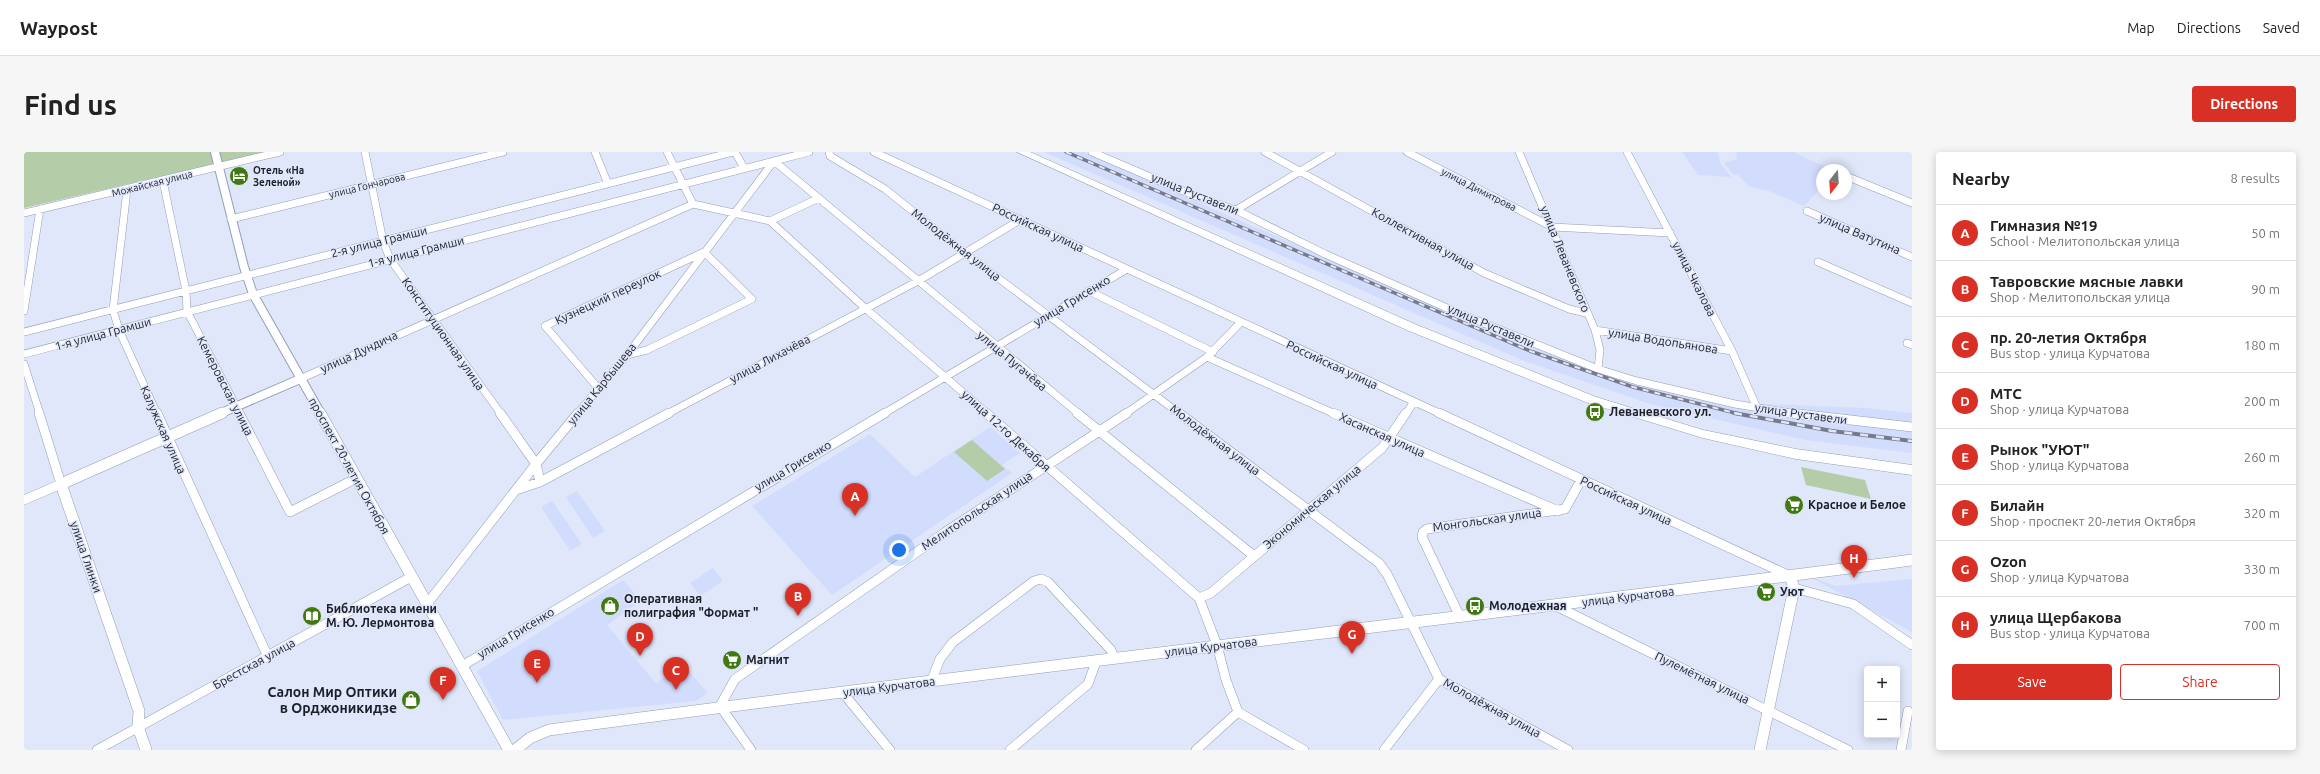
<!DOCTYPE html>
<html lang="en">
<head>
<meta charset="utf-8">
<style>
  :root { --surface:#fff; --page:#f6f6f6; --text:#222; --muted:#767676; --line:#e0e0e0; --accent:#d93025 }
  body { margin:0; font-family:Ubuntu,sans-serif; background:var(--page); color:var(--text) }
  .controls { position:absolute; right:12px; bottom:12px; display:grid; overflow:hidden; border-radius:4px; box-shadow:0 2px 10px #0003 }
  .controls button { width:36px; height:36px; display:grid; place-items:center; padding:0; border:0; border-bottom:1px solid var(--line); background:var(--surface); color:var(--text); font:20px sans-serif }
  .compass { position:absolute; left:1792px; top:12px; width:36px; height:36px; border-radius:50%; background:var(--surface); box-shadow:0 2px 10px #0003; rotate:197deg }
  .you { position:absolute; left:875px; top:398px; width:14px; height:14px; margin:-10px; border:3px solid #fff; border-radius:50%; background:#1a73e8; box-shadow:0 0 0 6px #1a73e833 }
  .badge { display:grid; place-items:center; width:26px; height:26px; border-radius:50%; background:var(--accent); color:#fff; font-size:13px; font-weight:700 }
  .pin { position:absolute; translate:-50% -33px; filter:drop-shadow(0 1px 2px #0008) }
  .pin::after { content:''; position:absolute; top:21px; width:14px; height:12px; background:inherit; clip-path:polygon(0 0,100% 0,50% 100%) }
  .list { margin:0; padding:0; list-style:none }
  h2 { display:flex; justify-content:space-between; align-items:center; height:52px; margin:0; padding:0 16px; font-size:17px }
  h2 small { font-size:13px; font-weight:400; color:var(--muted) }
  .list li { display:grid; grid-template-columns:26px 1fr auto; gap:12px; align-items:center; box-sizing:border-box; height:56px; padding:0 16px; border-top:1px solid var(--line) }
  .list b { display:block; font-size:15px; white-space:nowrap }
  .list p { margin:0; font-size:13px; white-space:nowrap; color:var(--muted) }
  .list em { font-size:13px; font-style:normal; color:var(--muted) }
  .actions { display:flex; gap:8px; padding:12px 16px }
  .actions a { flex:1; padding:9px 0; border:1px solid var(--accent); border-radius:4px; text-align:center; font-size:14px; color:var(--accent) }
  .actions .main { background:var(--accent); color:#fff }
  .map { position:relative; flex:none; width:1888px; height:598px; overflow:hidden; border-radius:4px }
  header { display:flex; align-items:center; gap:24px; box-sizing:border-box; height:56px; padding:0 20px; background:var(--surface); border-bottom:1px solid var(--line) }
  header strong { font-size:19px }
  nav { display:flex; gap:22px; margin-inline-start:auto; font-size:14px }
  .intro { display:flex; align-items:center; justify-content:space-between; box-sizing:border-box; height:96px; padding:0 24px }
  h1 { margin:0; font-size:28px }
  .button { padding:10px 18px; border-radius:4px; background:var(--accent); color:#fff; font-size:14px; font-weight:700 }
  main { display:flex; gap:24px; padding:0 24px }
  aside { flex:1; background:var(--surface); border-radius:4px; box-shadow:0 2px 10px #0003 }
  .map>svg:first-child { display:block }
  .built { fill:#d2dcfc }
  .green { fill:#b4cda8 }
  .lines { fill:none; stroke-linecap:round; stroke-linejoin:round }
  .minor-far1-casing { stroke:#969db4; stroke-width:8 }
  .minor-casing { stroke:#969db4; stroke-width:10 }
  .tertiary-far1-casing { stroke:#969db4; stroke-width:10 }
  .tertiary-casing { stroke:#969db4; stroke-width:12 }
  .primary-casing { stroke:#969db4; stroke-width:1 }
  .minor-far1 { stroke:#fff; stroke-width:7 }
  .minor { stroke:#fff; stroke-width:9 }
  .tertiary-far1 { stroke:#fff; stroke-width:8 }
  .tertiary { stroke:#fff; stroke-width:11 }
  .primary { fill:#fff; fill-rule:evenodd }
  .rail-far1-casing { stroke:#777b89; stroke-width:3.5 }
  .rail-casing { stroke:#777b89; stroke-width:4 }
  .rail-far1 { stroke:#e0e7fb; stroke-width:2; stroke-dasharray:6; stroke-linecap:butt }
  .rail { stroke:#e0e7fb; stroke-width:2.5; stroke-dasharray:8; stroke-linecap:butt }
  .labels { text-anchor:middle; stroke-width:3; stroke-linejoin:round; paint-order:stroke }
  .far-poi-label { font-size:10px; font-weight:bold; fill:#1d1f28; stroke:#e0e7fb; text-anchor:start }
  .far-street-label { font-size:10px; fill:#1d1f28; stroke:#e0e7fb }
  .street-label { font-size:12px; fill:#1d1f28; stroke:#e0e7fb }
  .poi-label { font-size:12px; font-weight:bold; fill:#1d1f28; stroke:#e0e7fb; text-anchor:start }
  .near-poi-label { font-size:14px; font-weight:bold; fill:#1d1f28; stroke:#e0e7fb; text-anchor:end }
</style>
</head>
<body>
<header>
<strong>Waypost</strong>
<nav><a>Map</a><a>Directions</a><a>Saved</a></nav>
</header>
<div class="intro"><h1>Find us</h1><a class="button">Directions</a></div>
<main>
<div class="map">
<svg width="1888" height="598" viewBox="0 0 1888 598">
  <rect width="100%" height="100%" fill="#e0e7fb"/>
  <!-- built -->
  <path class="built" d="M 1020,0 L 1060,0 L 1205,64 L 1508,193 L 1630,235 L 1720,254 L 1738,252 L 1841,256 L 1888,261 L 1888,301 L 1781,288 L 1626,252 L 1498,208 Z
    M 1658,0 L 1694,0 L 1696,11 L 1707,25 L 1674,23 Z
    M 1712,0 L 1769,0 L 1808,18 L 1798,18 L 1798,35 L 1780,54 L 1745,39 L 1726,35 L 1714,23 L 1709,22 L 1700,11 L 1713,7 Z
    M 966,275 L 996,301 L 978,313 L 988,321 L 808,443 L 728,354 L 846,282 L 891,325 Z
    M 553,339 L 581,379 L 569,386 L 542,345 Z
    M 528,349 L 558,392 L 546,399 L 517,355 Z
    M 689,416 L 699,429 L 676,444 L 666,431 Z
    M 1780,422 L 1811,434 L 1888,427 L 1888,480 Z
    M 599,428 L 617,449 L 583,473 L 632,531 L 659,512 L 684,541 L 672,549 L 479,568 L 453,519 Z"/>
  <!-- green -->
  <path class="green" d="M 0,0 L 243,0 L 0,56 Z
    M 948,288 L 981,317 L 963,329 L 930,300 Z
    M 1777,315 L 1841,328 L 1847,347 L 1782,333 Z"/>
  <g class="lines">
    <defs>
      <path id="minor-far1" d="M 341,0 L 359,89 L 366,107 L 477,262
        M 571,0 L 584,32
        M 643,0 L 669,52 L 746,69 L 841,156 L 964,262
        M 711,0 L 720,16
        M 805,0 L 806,4 L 861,37 L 942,102 L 1156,262
        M 850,0 L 1417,262
        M 1068,0 L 1171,44 L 1212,58 L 1301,102 L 1432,160 L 1574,217 L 1613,229 L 1711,252 L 1772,262
        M 1241,0 L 1460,121 L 1545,157 L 1562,161
        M 1383,0 L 1528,75 L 1646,81
        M 1495,0 L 1571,178 L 1576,198 L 1574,217
        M 1603,0 L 1708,199 L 1733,256
        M 1822,24 L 1888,51
        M 139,29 L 162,139 L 163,159 L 216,262
        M 103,38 L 89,158 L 95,178 L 133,262
        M 1212,58 L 1308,0
        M 1783,59 L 1888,105
        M 0,61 L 256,0
        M 207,67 L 479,0
        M 746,69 L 795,46
        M 1794,110 L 1888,151
        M 1065,139 L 1189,200
        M 0,159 L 16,57
        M 1571,178 L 1708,199
        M 0,180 L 709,0
        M 1883,191 L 1888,193
        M 0,202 L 785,0
        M 1183,205 L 1311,262
        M 0,212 L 16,262
        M 276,227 L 669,52
        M 575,237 L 521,174 L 680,100 L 728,147 L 623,198 L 603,203
        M 553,262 L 603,203 L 750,9 L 1055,262
        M 643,262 L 894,129 L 996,68
        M 859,262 L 1103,117
        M 1101,262 L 1183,205 L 1217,170
        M 1382,262 L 1389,251"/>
      <path id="minor" d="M 133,261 L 244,505
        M 215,261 L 266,360 L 333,326
        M 476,261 L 512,312 L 516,330
        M 962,261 L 1175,446 L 1193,493 L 1202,528 L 1214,560 L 1280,598
        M 1053,261 L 1230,404
        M 1155,261 L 1355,411 L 1363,422 L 1415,527 L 1544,598
        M 1309,261 L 1534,359
        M 1415,261 L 1766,424
        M 1766,261 L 1888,275
        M 492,338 L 516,330 L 645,261
        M 0,348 L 37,332 L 15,261
        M 1770,436 L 1829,452 L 1888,493
        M 1175,446 L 1187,441 L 1358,296 L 1382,261
        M 403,452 L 512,312 L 554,261
        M 1532,454 L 1824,598
        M 1436,465 L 1398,385 L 1399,380 L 1403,377 L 1541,357 L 1557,328
        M 438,514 L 861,261
        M 907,530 L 916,507 L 929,490 L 1010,429 L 1017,427 L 1024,430 L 1087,498 L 1091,507
        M 819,541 L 866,598
        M 73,598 L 387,425
        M 727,598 L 696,554 L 711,527 L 920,381 L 1103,261
        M 986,598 L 1064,532 L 1072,510
        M 1172,598 L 1214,560
        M 1360,598 L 1415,527
        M 1877,598 L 1884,559"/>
      <path id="tertiary-far1" d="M 191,0 L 220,115 L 229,142 L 297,262
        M 195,262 L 276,227"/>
      <path id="tertiary" d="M 296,261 L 485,598
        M 122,598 L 114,575 L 115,559 L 37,332 L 198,261
        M 491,598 L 506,586 L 525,578 C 979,517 1434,467 1888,408
        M 1736,598 L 1770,436 L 1766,424"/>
      <path id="primary" d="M 993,0 L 1006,0 L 1393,173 L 1572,245 L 1679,278 L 1772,297 L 1888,313 L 1888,323 L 1772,307 L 1679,286 L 1564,251 L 1385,179 Z"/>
    </defs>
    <!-- minor-far1 casing -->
    <use href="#minor-far1" class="minor-far1-casing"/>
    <!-- minor casing -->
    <use href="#minor" class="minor-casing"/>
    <!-- tertiary-far1 casing -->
    <use href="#tertiary-far1" class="tertiary-far1-casing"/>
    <!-- tertiary casing -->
    <use href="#tertiary" class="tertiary-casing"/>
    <!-- primary casing -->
    <use href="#primary" class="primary-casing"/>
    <!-- minor-far1 -->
    <use href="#minor-far1" class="minor-far1"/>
    <!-- minor -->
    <use href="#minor" class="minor"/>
    <!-- tertiary-far1 -->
    <use href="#tertiary-far1" class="tertiary-far1"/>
    <!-- tertiary -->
    <use href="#tertiary" class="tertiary"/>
    <!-- primary -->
    <use href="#primary" class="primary"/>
    <defs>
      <path id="rail-far1" d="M 1042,0 L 1506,199 L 1609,235 L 1715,262"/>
      <path id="rail" d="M 1710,261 L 1808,279 L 1888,289"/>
    </defs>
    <!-- rail-far1 casing -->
    <use href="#rail-far1" class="rail-far1-casing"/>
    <!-- rail casing -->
    <use href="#rail" class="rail-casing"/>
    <!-- rail-far1 -->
    <use href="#rail-far1" class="rail-far1"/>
    <!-- rail -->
    <use href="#rail" class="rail"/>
  </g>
  <!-- icons -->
  <defs>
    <symbol id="hotel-disc" viewBox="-11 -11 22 22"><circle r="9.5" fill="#3f7910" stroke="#e0e7fb"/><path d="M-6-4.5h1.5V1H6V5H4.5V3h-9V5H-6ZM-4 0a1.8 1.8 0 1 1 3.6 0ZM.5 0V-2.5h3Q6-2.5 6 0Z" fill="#fff"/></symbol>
    <symbol id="bus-disc" viewBox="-11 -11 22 22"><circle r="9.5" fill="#3f7910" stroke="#e0e7fb"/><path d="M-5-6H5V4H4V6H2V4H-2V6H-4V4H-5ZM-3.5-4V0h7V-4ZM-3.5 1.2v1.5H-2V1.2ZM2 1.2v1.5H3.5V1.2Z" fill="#fff"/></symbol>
    <symbol id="supermarket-disc" viewBox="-11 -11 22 22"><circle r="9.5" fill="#3f7910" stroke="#e0e7fb"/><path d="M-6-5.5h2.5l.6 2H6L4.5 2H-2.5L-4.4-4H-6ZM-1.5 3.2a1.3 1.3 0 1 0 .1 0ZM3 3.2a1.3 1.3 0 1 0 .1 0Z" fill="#fff"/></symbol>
    <symbol id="shop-disc" viewBox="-11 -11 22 22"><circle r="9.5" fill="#3f7910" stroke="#e0e7fb"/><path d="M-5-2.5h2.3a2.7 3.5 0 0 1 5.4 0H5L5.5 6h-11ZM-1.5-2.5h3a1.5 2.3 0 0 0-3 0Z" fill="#fff"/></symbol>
    <symbol id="library-disc" viewBox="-11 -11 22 22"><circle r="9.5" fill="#3f7910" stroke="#e0e7fb"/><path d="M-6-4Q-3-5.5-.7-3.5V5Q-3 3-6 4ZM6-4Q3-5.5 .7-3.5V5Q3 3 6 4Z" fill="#fff"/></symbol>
  </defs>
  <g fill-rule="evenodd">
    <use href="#hotel-disc" x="204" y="13" width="22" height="22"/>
    <use href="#bus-disc" x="1560" y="249" width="22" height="22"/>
    <use href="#supermarket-disc" x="1759" y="342" width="22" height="22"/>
    <use href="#supermarket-disc" x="1731" y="429" width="22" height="22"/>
    <use href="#shop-disc" x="575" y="443" width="22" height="22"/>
    <use href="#bus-disc" x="1440" y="443" width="22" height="22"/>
    <use href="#library-disc" x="277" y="453" width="22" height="22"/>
    <use href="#supermarket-disc" x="697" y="497" width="22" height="22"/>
    <use href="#shop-disc" x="376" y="537" width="22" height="22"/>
  </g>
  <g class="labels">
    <!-- far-poi labels -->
    <g class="far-poi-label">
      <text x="229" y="22">Отель «На<tspan x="229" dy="12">Зеленой»</tspan></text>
    </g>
    <!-- far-street labels -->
    <g class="far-street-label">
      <text transform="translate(128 31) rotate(-14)" y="4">Можайская улица</text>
      <text transform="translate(343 33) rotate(-14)" y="4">улица Гончарова</text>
      <text transform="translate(1455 37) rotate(27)" y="4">улица Димитрова</text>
    </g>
    <!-- street labels -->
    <g class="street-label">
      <text transform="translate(1171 42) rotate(22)" y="4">улица Руставели</text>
      <text transform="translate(1014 76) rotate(25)" y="4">Российская улица</text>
      <text transform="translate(1836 82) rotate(23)" y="4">улица Ватутина</text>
      <text transform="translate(1399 87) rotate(29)" y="4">Коллективная улица</text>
      <text transform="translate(355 90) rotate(-14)" y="4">2-я улица Грамши</text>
      <text transform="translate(932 93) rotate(38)" y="4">Молодёжная улица</text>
      <text transform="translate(392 100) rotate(-14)" y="4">1-я улица Грамши</text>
      <text transform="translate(1541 107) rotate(68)" y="4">улица Леваневского</text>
      <text transform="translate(1670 127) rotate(63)" y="4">улица Чкалова</text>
      <text transform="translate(584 145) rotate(-25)" y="4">Кузнецкий переулок</text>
      <text transform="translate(1048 149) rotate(-31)" y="4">улица Грисенко</text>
      <text transform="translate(1467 174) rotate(23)" y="4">улица Руставели</text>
      <text transform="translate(79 182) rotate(-15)" y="4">1-я улица Грамши</text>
      <text transform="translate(419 182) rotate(55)" y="4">Конституционная улица</text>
      <text transform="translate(1639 189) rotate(9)" y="4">улица Водопьянова</text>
      <text transform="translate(335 200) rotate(-25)" y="4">улица Дундича</text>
      <text transform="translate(746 207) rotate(-28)" y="4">улица Лихачёва</text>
      <text transform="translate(988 209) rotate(40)" y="4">улица Пугачёва</text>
      <text transform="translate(1308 213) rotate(25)" y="4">Российская улица</text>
      <text transform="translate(578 232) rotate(-51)" y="4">улица Карбышева</text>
      <text transform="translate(201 234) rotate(63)" y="4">Кемеровская улица</text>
      <text transform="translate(1777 262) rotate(8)" y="4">улица Руставели</text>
      <text transform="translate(139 278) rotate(66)" y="4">Калужская улица</text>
      <text transform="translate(982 279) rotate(42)" y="4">улица 12-го Декабря</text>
      <text transform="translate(1358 283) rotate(24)" y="4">Хасанская улица</text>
      <text transform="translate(1191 288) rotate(37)" y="4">Молодёжная улица</text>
      <text transform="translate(325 314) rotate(61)" y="4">проспект 20-летия Октября</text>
      <text transform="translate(769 314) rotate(-31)" y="4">улица Грисенко</text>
      <text transform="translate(1602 349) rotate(25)" y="4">Российская улица</text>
      <text transform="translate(1288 355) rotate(-40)" y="4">Экономическая улица</text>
      <text transform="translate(953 359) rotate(-34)" y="4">Мелитопольская улица</text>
      <text transform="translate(1463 368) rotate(-8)" y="4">Монгольская улица</text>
      <text transform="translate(62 405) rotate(71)" y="4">улица Глинки</text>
      <text transform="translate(1604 445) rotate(-7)" y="4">улица Курчатова</text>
      <text transform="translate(492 481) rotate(-31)" y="4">улица Грисенко</text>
      <text transform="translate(1187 495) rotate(-7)" y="4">улица Курчатова</text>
      <text transform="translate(230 512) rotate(-29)" y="4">Брестская улица</text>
      <text transform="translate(1678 526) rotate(26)" y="4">Пулемётная улица</text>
      <text transform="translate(865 535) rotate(-7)" y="4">улица Курчатова</text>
      <text transform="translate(1468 556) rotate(29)" y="4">Молодёжная улица</text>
    </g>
    <!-- poi labels -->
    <g class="poi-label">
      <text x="1585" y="264">Леваневского ул.</text>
      <text x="1784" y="357">Красное и Белое</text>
      <text x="1756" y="444">Уют</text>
      <text x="600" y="451">Оперативная<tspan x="600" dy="14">полиграфия "Формат "</tspan></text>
      <text x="1465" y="458">Молодежная</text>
      <text x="302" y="461">Библиотека имени<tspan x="302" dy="14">М. Ю. Лермонтова</tspan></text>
      <text x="722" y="512">Магнит</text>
    </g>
    <!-- near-poi labels -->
    <g class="near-poi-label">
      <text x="373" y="545">Салон Мир Оптики<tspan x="373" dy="16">в Орджоникидзе</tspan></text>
    </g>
  </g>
</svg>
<div class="controls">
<button>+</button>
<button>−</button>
</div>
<svg class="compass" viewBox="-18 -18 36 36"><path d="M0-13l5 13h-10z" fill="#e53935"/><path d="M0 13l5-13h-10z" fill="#767676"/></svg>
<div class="you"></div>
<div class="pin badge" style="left:831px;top:364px">A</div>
<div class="pin badge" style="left:774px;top:464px">B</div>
<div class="pin badge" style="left:652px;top:538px">C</div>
<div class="pin badge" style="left:616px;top:504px">D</div>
<div class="pin badge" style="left:513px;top:531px">E</div>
<div class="pin badge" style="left:419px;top:548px">F</div>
<div class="pin badge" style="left:1328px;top:502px">G</div>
<div class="pin badge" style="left:1830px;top:426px">H</div>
</div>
<aside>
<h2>Nearby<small>8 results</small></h2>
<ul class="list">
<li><span class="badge">A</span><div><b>Гимназия №19</b><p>School · Мелитопольская улица</p></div><em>50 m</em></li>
<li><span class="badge">B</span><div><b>Тавровские мясные лавки</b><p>Shop · Мелитопольская улица</p></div><em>90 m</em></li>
<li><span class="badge">C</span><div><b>пр. 20-летия Октября</b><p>Bus stop · улица Курчатова</p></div><em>180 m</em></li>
<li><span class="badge">D</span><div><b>МТС</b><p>Shop · улица Курчатова</p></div><em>200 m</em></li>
<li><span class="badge">E</span><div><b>Рынок &quot;УЮТ&quot;</b><p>Shop · улица Курчатова</p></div><em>260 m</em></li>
<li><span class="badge">F</span><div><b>Билайн</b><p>Shop · проспект 20-летия Октября</p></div><em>320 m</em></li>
<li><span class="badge">G</span><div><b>Ozon</b><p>Shop · улица Курчатова</p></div><em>330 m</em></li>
<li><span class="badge">H</span><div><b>улица Щербакова</b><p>Bus stop · улица Курчатова</p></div><em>700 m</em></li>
</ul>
<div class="actions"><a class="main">Save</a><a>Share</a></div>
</aside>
</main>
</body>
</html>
